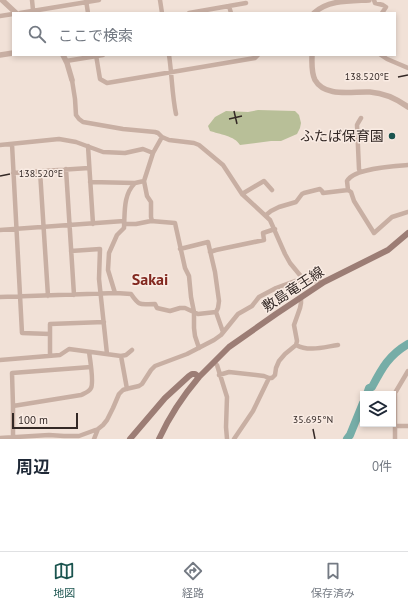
<!DOCTYPE html>
<html lang="ja">
<head>
<meta charset="utf-8">
<style>
  :root { --surface:#fff; --page:#f2f2f3; --text:#1f2937; --muted:#747a83; --line:#e0e1e3; --accent:#1b544f }
  body { margin:0; font-family:"PT Sans","Noto Sans JP",sans-serif; background:var(--page); color:var(--text) }
  .controls { position:absolute; right:12px; bottom:12px; display:grid; overflow:hidden; border-radius:0px; box-shadow:0 2px 6px #0003 }
  .controls button { width:36px; height:36px; display:grid; place-items:center; padding:0; border:0; border-bottom:1px solid var(--line); background:var(--surface); color:var(--text); font:20px sans-serif }
  .scale { position:absolute; left:12px; bottom:10px; width:66px; box-sizing:border-box; padding-left:4px; border:2px solid #332825; border-top:0; font-size:11px; line-height:14px; white-space:nowrap; color:#332825; -webkit-text-stroke:3px #f9ebe3; paint-order:stroke }
  .list { margin:0; padding:0; list-style:none }
  h2 { display:flex; justify-content:space-between; align-items:center; height:52px; margin:0; padding:0 16px; font-size:17px }
  h2 small { font-size:13px; font-weight:400; color:var(--muted) }
  .icon { flex:none; width:22px; height:22px; fill:none; stroke:currentColor; stroke-width:2; stroke-linecap:round; stroke-linejoin:round }
  .map { position:relative; flex:none; width:408px; height:439px; overflow:hidden }
  .search { position:absolute; background:var(--surface); box-shadow:0 2px 6px #0003; left:12px; right:12px; top:12px; height:44px; display:flex; align-items:center; gap:10px; box-sizing:border-box; padding:0 14px; border-radius:0px; color:var(--muted); font-size:15px }
  .sheet { height:112px; background:var(--surface) }
  nav { display:flex; justify-content:space-around; align-items:center; box-sizing:border-box; height:56px; border-top:1px solid var(--line); background:var(--surface); font-size:11px; color:var(--muted) }
  nav a { display:grid; justify-items:center; gap:2px }
  nav .on { color:var(--accent) }
  .map>svg:first-child { display:block }
  .green { fill:#b8bf98 }
  .lines { fill:none; stroke-linecap:round; stroke-linejoin:round }
  .river { stroke:#76ada7; stroke-width:8 }
  .minor { stroke:#c8afa3; stroke-width:4.5 }
  .tertiary { stroke:#c8afa3; stroke-width:5.5 }
  .secondary { stroke:#9c7d75; stroke-width:6 }
  .ticks { fill:none; stroke:#332825; stroke-width:1.5 }
  .poi-dot { fill:#1b544f; stroke:#f9ebe3; stroke-width:1.5 }
  .labels { text-anchor:middle; stroke-width:3; stroke-linejoin:round; paint-order:stroke }
  .poi-label { font-size:14px; fill:#332825; stroke:#f9ebe3; text-anchor:end }
  .street-label { font-size:14px; fill:#332825; stroke:#f9ebe3 }
  .quarter-label { font-size:16px; font-weight:bold; fill:#82281f; stroke:#f9ebe3 }
  .ticks-label { font-size:10px; text-anchor:middle; fill:#332825; stroke:#f9ebe3; stroke-width:3; stroke-linejoin:round; paint-order:stroke }
</style>
</head>
<body>
<div class="map">
<svg width="408" height="439" viewBox="0 0 408 439">
  <rect width="100%" height="100%" fill="#f1e1d7"/>
  <!-- green -->
  <path class="green" d="M 258,110 L 295,111 L 299,115 L 301,123 L 300,128 L 297,134 L 281,141 L 271,141 L 240,145 C 235,136 219,134 210,131 L 208,126 L 215,117 L 226,111 L 248,112 Z"/>
  <g class="lines">
    <!-- river -->
    <path class="river" d="M 367,394 L 369,388 L 372,387 C 382,368 389,355 408,344
      M 347,439 L 350,435 L 363,403"/>
    <!-- minor -->
    <path class="minor" d="M 32,0 L 33,10
      M 86,0 L 88,13
      M 160,0 L 162,13
      M 374,0 L 375,3 L 383,5 L 386,7 L 382,13
      M 229,6 L 231,13
      M 20,13 L 99,0
      M 189,13 L 246,3
      M 0,16 L 13,14
      M 96,55 L 100,79 L 107,83 L 255,58 L 258,55
      M 169,55 C 172,75 172,95 176,114
      M 381,55 L 387,59 L 408,68
      M 66,61 L 103,55
      M 72,80 L 75,99 L 76,115 L 79,119 L 83,122 L 123,129 L 155,132 L 158,133 L 162,137 L 169,140 L 194,143 L 199,145 L 223,165 L 242,194 L 270,220 L 285,254 L 290,263 L 304,280
      M 12,144 L 22,333 L 50,334
      M 0,145 L 59,139 L 76,142 L 103,152 L 125,153 L 143,149 L 153,153
      M 88,146 L 93,224
      M 66,169 L 74,295
      M 40,171 L 48,296
      M 360,172 L 359,169 L 357,125 L 358,123 L 361,118
      M 13,173 L 89,168
      M 144,181 L 147,196 L 151,202 L 151,217 L 152,221
      M 90,182 L 135,183
      M 348,190 L 351,192 L 354,201 L 374,233 L 392,217 L 408,212
      M 242,194 L 264,181 L 272,190
      M 266,215 L 271,211 L 279,207 L 296,202 L 302,194 L 304,193 L 320,189 L 322,191 L 323,193 L 348,190 L 347,181 C 354,168 394,166 408,165
      M 124,224 L 136,224 L 151,221 L 175,223 L 185,268 L 189,276 L 191,297 L 194,312 L 194,328 L 195,336 L 199,348
      M 0,230 L 124,221
      M 180,249 L 208,242 L 215,272 L 219,301 L 218,308 L 216,312 L 223,332
      M 71,251 L 100,249 L 99,279 L 107,354
      M 210,252 L 216,250 L 264,240 L 263,233 L 275,229
      M 115,293 L 108,270 L 109,253 L 117,235 L 124,228 C 125,212 123,195 135,183 L 144,181 L 153,153 L 162,137
      M 0,297 L 116,293 L 131,294 C 140,307 140,304 155,304 L 157,308 L 170,311 L 180,308 L 185,308 L 198,314 L 216,312
      M 296,345 C 309,352 324,347 338,345
      M 50,356 L 50,324 L 104,322
      M 121,356 L 126,355 L 132,350
      M 0,360 L 60,355 L 69,349 L 121,356 L 127,389
      M 214,362 L 217,365 L 227,397 L 226,427 L 227,439
      M 219,375 L 229,372 L 264,376 L 269,378 L 272,378 L 275,375 L 276,368 L 279,361 L 285,354 L 296,345 L 297,341 L 294,325 L 300,308 L 301,303 L 301,297
      M 13,406 L 12,373 L 91,367
      M 395,426 L 408,426
      M 13,437 L 13,406 L 81,395 C 85,393 89,392 91,388 C 94,382 90,359 89,352
      M 0,438 L 49,435 L 64,436 L 79,436 L 98,429 L 103,425 L 107,420 L 113,408 L 119,394 L 123,390 L 126,389 L 139,386 L 142,384 L 151,370 L 155,366 L 187,354 L 214,340 L 221,335 L 238,314 L 252,306 L 259,297 L 276,288 L 295,281 L 304,280 L 324,282
      M 94,439 L 98,429
      M 234,439 L 253,411 L 269,378
      M 395,439 L 395,393 L 408,371"/>
    <!-- tertiary -->
    <path class="tertiary" d="M 2,0 L 16,13
      M 314,13 C 328,0 349,1 369,0
      M 0,55 L 13,53
      M 63,55 L 67,63 L 72,80
      M 312,55 C 312,63 311,72 315,80 C 325,98 353,91 370,92 C 384,93 397,99 408,107"/>
    <!-- secondary -->
    <path class="secondary" d="M 130,439 L 165,398 L 189,376 L 192,374 L 195,374 L 199,377 L 229,347 L 276,314 L 324,282 L 388,250 L 408,233
      M 159,439 C 170,415 182,397 199,377"/>
  </g>
  <!-- ticks -->
  <path class="ticks" d="M 398,77 L 408,75M 234,111 L 237,124M 229,119 L 242,116M 0,176 L 10,174M 313,429 L 315,439"/>
  <!-- markers -->
  <circle class="poi-dot" cx="392" cy="136" r="4"/>
  <g class="labels">
    <!-- poi labels -->
    <g class="poi-label">
      <text x="384" y="141">ふたば保育園</text>
    </g>
    <!-- street labels -->
    <g class="street-label">
      <text transform="translate(293 289) rotate(-33)" y="5">敷島竜王線</text>
    </g>
    <!-- quarter labels -->
    <g class="quarter-label">
      <text x="150" y="285">Sakai</text>
    </g>
  </g>
  <g class="ticks-label">
    <text x="367" y="80">138.520°E</text>
    <text x="41" y="177">138.520°E</text>
    <text x="313" y="423">35.695°N</text>
  </g>
</svg>
<div class="controls">
<button><svg class="icon" aria-label="layers" viewBox="0 0 24 24"><path d="M12 4l9 5-9 5-9-5zM3 14l9 5 9-5"/></svg></button>
</div>
<div class="scale">100 m</div>
<div class="search"><svg class="icon" aria-label="search" viewBox="0 0 24 24"><circle cx="10" cy="10" r="6"/><path d="M15 15l6 6"/></svg>ここで検索</div>
</div>
<section class="sheet">
<h2>周辺<small>0件</small></h2>
<ul class="list">
</ul>
</section>
<nav>
<a class="on"><svg class="icon" aria-label="map" viewBox="0 0 24 24"><path d="M3 6l6-2 6 2 6-2v14l-6 2-6-2-6 2zM9 4v14M15 6v14"/></svg>地図</a>
<a><svg class="icon" aria-label="directions" viewBox="0 0 24 24"><path d="M12 3l9 9-9 9-9-9zM9 14v-3h6M13 9l2 2-2 2"/></svg>経路</a>
<a><svg class="icon" aria-label="saved" viewBox="0 0 24 24"><path d="M7 4h10v16l-5-4-5 4z"/></svg>保存済み</a>
</nav>
</body>
</html>
